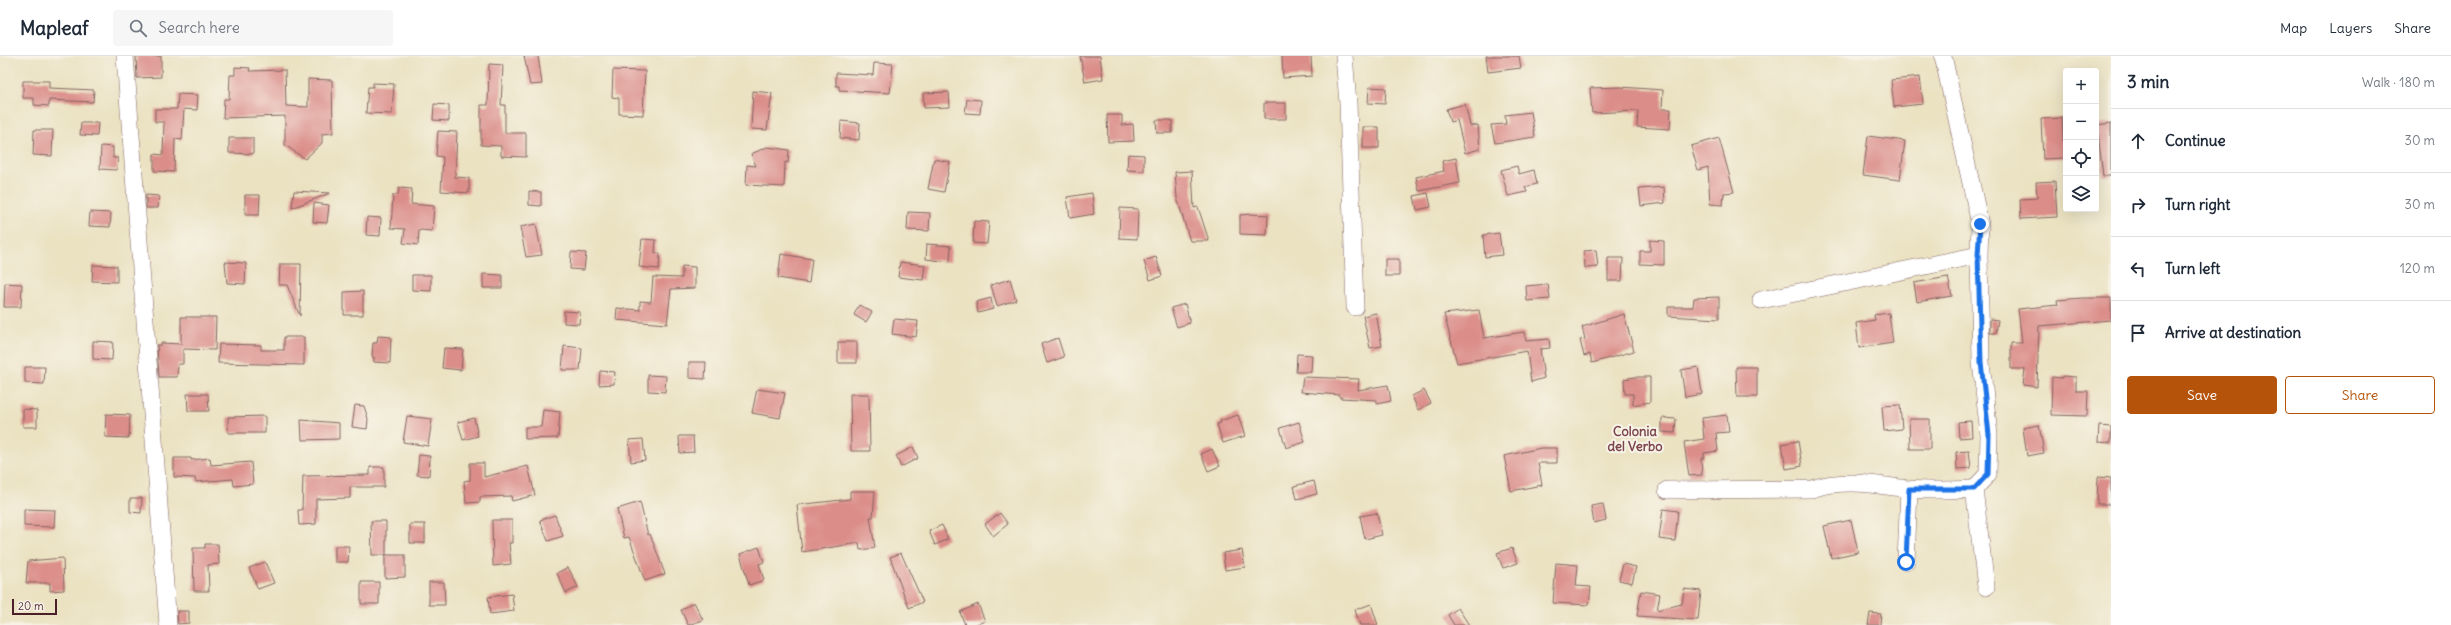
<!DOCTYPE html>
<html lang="en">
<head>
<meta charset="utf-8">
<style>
  :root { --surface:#fff; --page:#f6f6f7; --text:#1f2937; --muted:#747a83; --line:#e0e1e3; --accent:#b45309 }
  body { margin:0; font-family:Delius,sans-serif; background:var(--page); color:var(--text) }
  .controls { position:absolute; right:12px; top:12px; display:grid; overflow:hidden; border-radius:4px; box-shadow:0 4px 16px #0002 }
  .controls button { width:36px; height:36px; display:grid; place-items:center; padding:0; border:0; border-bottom:1px solid var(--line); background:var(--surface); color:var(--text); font:20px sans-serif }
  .scale { position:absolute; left:12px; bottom:10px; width:45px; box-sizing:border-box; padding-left:4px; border:2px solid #4a1f2b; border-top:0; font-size:11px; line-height:14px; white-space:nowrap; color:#4a1f2b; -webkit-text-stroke:3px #f7f3e8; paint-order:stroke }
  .stop { position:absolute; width:12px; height:12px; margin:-9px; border:3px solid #1a73e8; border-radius:50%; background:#fff }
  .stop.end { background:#1a73e8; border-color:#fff; box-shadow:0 1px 4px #0008 }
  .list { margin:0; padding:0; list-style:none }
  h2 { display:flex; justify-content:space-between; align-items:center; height:52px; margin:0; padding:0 16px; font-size:17px }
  h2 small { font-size:13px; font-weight:400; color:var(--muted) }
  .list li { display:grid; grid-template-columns:26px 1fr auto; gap:12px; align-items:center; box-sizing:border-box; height:64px; padding:0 16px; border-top:1px solid var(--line) }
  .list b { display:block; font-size:15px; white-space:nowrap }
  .list em { font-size:13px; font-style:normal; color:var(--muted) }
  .actions { display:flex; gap:8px; padding:12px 16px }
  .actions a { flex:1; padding:9px 0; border:1px solid var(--accent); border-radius:4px; text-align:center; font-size:14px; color:var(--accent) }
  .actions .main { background:var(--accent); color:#fff }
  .icon { flex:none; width:22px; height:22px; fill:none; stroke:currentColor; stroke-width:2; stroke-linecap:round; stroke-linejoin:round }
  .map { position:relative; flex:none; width:2111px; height:569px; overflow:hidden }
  header { display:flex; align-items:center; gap:24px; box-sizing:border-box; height:56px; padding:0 20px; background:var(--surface); border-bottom:1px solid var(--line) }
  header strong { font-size:19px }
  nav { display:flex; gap:22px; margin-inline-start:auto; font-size:14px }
  .search { width:280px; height:36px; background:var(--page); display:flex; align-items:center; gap:10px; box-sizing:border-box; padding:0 14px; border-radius:4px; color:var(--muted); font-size:15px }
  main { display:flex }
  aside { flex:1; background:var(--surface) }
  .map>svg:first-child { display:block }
  .building { fill:#db8d89 }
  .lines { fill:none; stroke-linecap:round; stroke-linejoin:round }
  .street-casing { stroke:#826360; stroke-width:18 }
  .street { stroke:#fff; stroke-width:17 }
  .route { stroke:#1a73e8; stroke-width:5 }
  .labels { text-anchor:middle; stroke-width:4; stroke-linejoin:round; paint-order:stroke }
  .neighbourhood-label { font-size:13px; font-weight:bold; fill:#7d464c; stroke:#f7f3e8 }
</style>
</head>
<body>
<header>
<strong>Mapleaf</strong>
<div class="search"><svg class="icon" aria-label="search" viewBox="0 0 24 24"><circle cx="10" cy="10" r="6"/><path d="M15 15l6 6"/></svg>Search here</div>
<nav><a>Map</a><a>Layers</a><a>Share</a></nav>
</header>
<main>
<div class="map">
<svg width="2111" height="569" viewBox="0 0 2111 569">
  <rect width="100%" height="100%" fill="#f7f3e8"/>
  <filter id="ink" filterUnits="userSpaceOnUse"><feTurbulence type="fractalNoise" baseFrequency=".025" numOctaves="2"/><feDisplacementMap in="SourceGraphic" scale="8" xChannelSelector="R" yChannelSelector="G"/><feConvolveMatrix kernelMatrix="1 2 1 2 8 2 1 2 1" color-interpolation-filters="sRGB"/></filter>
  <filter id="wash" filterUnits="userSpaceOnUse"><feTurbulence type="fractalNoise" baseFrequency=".012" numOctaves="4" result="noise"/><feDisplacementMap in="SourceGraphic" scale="16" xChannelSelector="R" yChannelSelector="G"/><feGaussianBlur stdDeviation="0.9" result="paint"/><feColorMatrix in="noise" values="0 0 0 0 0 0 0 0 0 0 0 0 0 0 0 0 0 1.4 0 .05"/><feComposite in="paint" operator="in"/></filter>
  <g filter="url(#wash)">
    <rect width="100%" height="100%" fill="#ebe2c2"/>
    <g id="blocks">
      <!-- building -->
      <path class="building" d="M 136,0 L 161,0 L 161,21 L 137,22 Z
        M 524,0 L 538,0 L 542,28 L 530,29 Z
        M 1080,0 L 1100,0 L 1103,23 L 1085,26 Z
        M 1282,0 L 1311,0 L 1312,20 L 1283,22 Z
        M 1486,0 L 1519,0 L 1521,12 L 1488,16 Z
        M 874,7 L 893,8 L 890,37 L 839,34 L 839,30 L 836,30 L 836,17 L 873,19 Z
        M 489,8 L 503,9 L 501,49 L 505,49 L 505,77 L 526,77 L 526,101 L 501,100 L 501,90 L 481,89 L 481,49 L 488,49 Z
        M 235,11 L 250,12 L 249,15 L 285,14 L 286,50 L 308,51 L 308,23 L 332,24 L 333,77 L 322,78 L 322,87 L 305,103 L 285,89 L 285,60 L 223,62 L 224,43 L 229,43 L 230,19 L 235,19 Z
        M 613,14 L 645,15 L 643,59 L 619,58 L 619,42 L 612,41 Z
        M 1920,21 L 1923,48 L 1894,51 L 1891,24 Z
        M 23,25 L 49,25 L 49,32 L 94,34 L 93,46 L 49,44 L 49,50 L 34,49 L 34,42 L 23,42 Z
        M 373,27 L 394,28 L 392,58 L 366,57 L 368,31 L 373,31 Z
        M 1369,31 L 1386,32 L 1385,48 L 1368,47 Z
        M 1590,32 L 1621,31 L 1663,34 L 1662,53 L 1671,53 L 1670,73 L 1637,71 L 1638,55 L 1592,57 Z
        M 753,35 L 772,37 L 767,74 L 751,73 Z
        M 949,36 L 950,51 L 924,52 L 923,37 Z
        M 178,38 L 198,39 L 197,54 L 184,53 L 182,84 L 175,83 L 174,116 L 154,115 L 154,98 L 163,99 L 164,66 L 155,66 L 155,53 L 177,53 Z
        M 967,43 L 981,44 L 980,58 L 965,57 Z
        M 1264,47 L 1286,47 L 1286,63 L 1264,63 Z
        M 434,48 L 449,49 L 449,65 L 433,64 Z
        M 1465,48 L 1470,70 L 1478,69 L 1480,93 L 1465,97 L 1457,64 L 1450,66 L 1446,53 Z
        M 1531,56 L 1535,81 L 1495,87 L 1491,69 L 1506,68 L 1505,59 Z
        M 1107,59 L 1122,59 L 1122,69 L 1133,68 L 1134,85 L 1108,86 Z
        M 2062,62 L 2064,102 L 2043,103 L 2041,63 Z
        M 1156,64 L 1172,64 L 1172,77 L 1157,77 Z
        M 841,65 L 860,67 L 859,84 L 840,82 Z
        M 81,67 L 98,67 L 97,80 L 80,79 Z
        M 2111,67 L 2111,120 L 2103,120 L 2097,69 Z
        M 1363,71 L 1379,71 L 1379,92 L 1363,92 Z
        M 34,74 L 53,74 L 52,100 L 33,99 Z
        M 438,75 L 457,76 L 455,121 L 469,122 L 469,137 L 441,135 L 443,101 L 436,100 Z
        M 1868,80 L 1905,85 L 1900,124 L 1863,119 Z
        M 229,82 L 253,82 L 253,98 L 229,97 Z
        M 1719,82 L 1734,136 L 1724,137 L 1723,149 L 1710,148 L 1708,111 L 1698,114 L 1691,90 Z
        M 101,90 L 113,91 L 113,102 L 118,102 L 117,114 L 100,113 Z
        M 767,91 L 789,94 L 788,107 L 785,106 L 784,131 L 746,129 L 747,109 L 756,110 L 751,98 Z
        M 1128,98 L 1144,99 L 1144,115 L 1127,114 Z
        M 1456,102 L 1460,127 L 1419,135 L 1416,121 L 1444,115 L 1442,105 Z
        M 934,103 L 950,106 L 944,136 L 928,133 Z
        M 1517,110 L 1519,118 L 1534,114 L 1537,128 L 1525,131 L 1527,136 L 1508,140 L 1501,114 Z
        M 1192,115 L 1194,152 L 1198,151 L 1209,185 L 1190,185 L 1177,142 L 1175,116 Z
        M 2055,125 L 2057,161 L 2021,163 L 2020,143 L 2037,142 L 2036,126 Z
        M 1664,131 L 1665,147 L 1641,150 L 1639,133 Z
        M 399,132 L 412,133 L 411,148 L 434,150 L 432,175 L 419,174 L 418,189 L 403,187 L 405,173 L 391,172 L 393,139 L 398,139 Z
        M 294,135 L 330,137 L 292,152 Z
        M 529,135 L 541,136 L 541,150 L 529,149 Z
        M 1092,137 L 1094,158 L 1070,162 L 1067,141 Z
        M 1428,137 L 1431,151 L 1417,154 L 1414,140 Z
        M 146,139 L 159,140 L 158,152 L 146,152 Z
        M 245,139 L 260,139 L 259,159 L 245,159 Z
        M 314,147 L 329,149 L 327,167 L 313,166 Z
        M 1120,152 L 1138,153 L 1137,183 L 1119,182 Z
        M 90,156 L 111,157 L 110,171 L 89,170 Z
        M 908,156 L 930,157 L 929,175 L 907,174 Z
        M 1250,158 L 1268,159 L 1267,179 L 1240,178 L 1240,159 Z
        M 367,161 L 381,162 L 380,180 L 366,179 Z
        M 974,165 L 989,166 L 987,188 L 973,187 Z
        M 536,168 L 542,199 L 526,201 L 520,171 Z
        M 1499,177 L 1502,199 L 1485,201 L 1483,179 Z
        M 642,183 L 656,184 L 655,197 L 660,197 L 659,213 L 639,211 Z
        M 1650,184 L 1664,185 L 1664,209 L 1640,208 L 1640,195 L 1650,195 Z
        M 927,188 L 951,190 L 950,206 L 926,203 Z
        M 1596,194 L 1598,211 L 1585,212 L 1584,195 Z
        M 571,196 L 586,197 L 584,214 L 570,213 Z
        M 781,198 L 812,203 L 809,227 L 778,222 Z
        M 1156,201 L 1162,220 L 1150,224 L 1144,205 Z
        M 1608,202 L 1623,202 L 1622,225 L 1608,225 Z
        M 1385,203 L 1399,203 L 1399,220 L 1385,220 Z
        M 225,206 L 246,207 L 245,228 L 227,227 Z
        M 900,206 L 925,209 L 923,224 L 898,221 Z
        M 280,208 L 301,208 L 300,260 L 287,229 L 279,229 Z
        M 93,209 L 117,210 L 117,226 L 92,225 Z
        M 682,210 L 695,211 L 695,232 L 671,233 L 667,268 L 616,264 L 617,252 L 640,254 L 640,245 L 651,246 L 653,221 L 682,222 Z
        M 483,218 L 502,219 L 502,232 L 483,232 Z
        M 412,219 L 431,219 L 431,235 L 412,234 Z
        M 1948,221 L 1952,240 L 1917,246 L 1914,227 Z
        M 1010,223 L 1016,244 L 997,250 L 991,229 Z
        M 5,227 L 22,228 L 21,251 L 4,251 Z
        M 1548,228 L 1550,243 L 1527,245 L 1526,230 Z
        M 363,235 L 363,259 L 344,259 L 344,236 Z
        M 1719,241 L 1719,263 L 1668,260 L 1668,251 L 1693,251 L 1694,242 Z
        M 991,242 L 993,253 L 978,257 L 976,246 Z
        M 2083,242 L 2111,242 L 2111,264 L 2039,270 L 2037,331 L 2023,329 L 2025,313 L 2011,313 L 2011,287 L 2022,287 L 2018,253 L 2058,249 L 2057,244 Z
        M 1185,248 L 1190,267 L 1177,271 L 1171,252 Z
        M 859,249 L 872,256 L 866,266 L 854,259 Z
        M 1479,254 L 1484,282 L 1524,276 L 1526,285 L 1549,283 L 1550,292 L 1540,293 L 1544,322 L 1531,326 L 1527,295 L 1457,307 L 1444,258 Z
        M 564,255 L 580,256 L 579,268 L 564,267 Z
        M 1376,257 L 1382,290 L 1370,292 L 1363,260 Z
        M 1889,257 L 1893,287 L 1859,292 L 1856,267 L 1875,264 L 1874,259 Z
        M 1624,258 L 1634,295 L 1592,307 L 1590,298 L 1584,300 L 1580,284 L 1585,283 L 1582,271 Z
        M 181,261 L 216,261 L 215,294 L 183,293 L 183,308 L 178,308 L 177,321 L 159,321 L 157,289 L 161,289 L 161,287 L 181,288 Z
        M 894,263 L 918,265 L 916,281 L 892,278 Z
        M 1990,263 L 1998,264 L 1996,277 L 1990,277 Z
        M 378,280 L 391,281 L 390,307 L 374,306 L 374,301 L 372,301 L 373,287 L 377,287 Z
        M 284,281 L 304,281 L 304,309 L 218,307 L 219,288 L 261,289 L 261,294 L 284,294 Z
        M 1058,282 L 1064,301 L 1047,307 L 1041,288 Z
        M 93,285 L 113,286 L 112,304 L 93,303 Z
        M 838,286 L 857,286 L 857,307 L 838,307 Z
        M 564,290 L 582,292 L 580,314 L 562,314 Z
        M 444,292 L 463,293 L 461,314 L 442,312 Z
        M 1297,298 L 1312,299 L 1311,316 L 1296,316 Z
        M 689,306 L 706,306 L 705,323 L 689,322 Z
        M 25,311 L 45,311 L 44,328 L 25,327 Z
        M 1698,311 L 1702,338 L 1685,341 L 1681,314 Z
        M 1736,311 L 1757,311 L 1757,341 L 1737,341 Z
        M 600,315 L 615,316 L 614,328 L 599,329 Z
        M 648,319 L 666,320 L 665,336 L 648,335 Z
        M 2062,320 L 2076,321 L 2076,335 L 2088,335 L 2087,360 L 2051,359 L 2052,321 L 2062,322 Z
        M 1303,321 L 1359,323 L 1358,334 L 1388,329 L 1391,345 L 1377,348 L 1377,344 L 1340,342 L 1340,339 L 1301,336 Z
        M 1635,321 L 1650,321 L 1650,346 L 1633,349 L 1633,338 L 1625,338 L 1624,323 Z
        M 757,333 L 785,337 L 780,362 L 752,357 Z
        M 1424,334 L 1431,347 L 1418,354 L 1412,340 Z
        M 187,338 L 208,338 L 209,355 L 188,355 Z
        M 850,338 L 869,338 L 870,395 L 851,395 Z
        M 355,349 L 364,350 L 368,363 L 367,373 L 352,371 Z
        M 1900,349 L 1902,373 L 1884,375 L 1882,350 Z
        M 23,353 L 37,354 L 37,371 L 23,371 Z
        M 543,354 L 560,356 L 558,382 L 525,383 L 525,371 L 541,371 Z
        M 106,358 L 130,359 L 129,382 L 105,381 Z
        M 1238,359 L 1245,380 L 1223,387 L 1217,368 L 1221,367 L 1220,365 Z
        M 1727,359 L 1729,376 L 1716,377 L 1718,395 L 1704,397 L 1704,402 L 1701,402 L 1702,419 L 1689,420 L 1684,386 L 1704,383 L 1702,362 Z
        M 265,360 L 265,377 L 228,377 L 228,361 Z
        M 407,360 L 432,363 L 428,390 L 403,386 Z
        M 474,362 L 478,380 L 463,384 L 458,366 Z
        M 1662,362 L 1676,363 L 1675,377 L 1662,376 Z
        M 1909,363 L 1930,363 L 1930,393 L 1910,393 Z
        M 301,364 L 339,367 L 339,383 L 302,384 Z
        M 1971,365 L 1972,381 L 1959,382 L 1958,366 Z
        M 1299,366 L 1305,386 L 1286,392 L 1280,372 Z
        M 2039,369 L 2044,397 L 2027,400 L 2023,372 Z
        M 2099,370 L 2111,371 L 2111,387 L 2098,386 Z
        M 679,380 L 693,380 L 694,396 L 680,397 Z
        M 643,383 L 645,404 L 631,406 L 629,384 Z
        M 1798,385 L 1802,410 L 1786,413 L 1782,388 Z
        M 913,391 L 918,402 L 901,411 L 896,400 Z
        M 1541,392 L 1557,392 L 1557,407 L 1538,407 L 1542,429 L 1511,435 L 1504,400 Z
        M 1212,393 L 1220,410 L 1208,415 L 1201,398 Z
        M 1969,395 L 1971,412 L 1957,413 L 1956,396 Z
        M 419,399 L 430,400 L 429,420 L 417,419 Z
        M 174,402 L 191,402 L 191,404 L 210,402 L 211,409 L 251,406 L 253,428 L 234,430 L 233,423 L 196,426 L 195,422 L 174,421 Z
        M 470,407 L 484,407 L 484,421 L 528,410 L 535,439 L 512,445 L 511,440 L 480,441 L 480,446 L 466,447 L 464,425 L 470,424 Z
        M 370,411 L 384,411 L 384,431 L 350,431 L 350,442 L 316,443 L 316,468 L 299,469 L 298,454 L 302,454 L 303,420 L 370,419 Z
        M 2098,421 L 2111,422 L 2111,448 L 2097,448 Z
        M 1314,425 L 1317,438 L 1297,443 L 1294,430 Z
        M 850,435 L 875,435 L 873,461 L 870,461 L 875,492 L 860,494 L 859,487 L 802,496 L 797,449 L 850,443 Z
        M 130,442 L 142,442 L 141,457 L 130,456 Z
        M 640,446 L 648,479 L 650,478 L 665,518 L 645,525 L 629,481 L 624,482 L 617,453 Z
        M 1603,448 L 1606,464 L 1594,467 L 1591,450 Z
        M 24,453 L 55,454 L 54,471 L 24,470 Z
        M 1663,453 L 1678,455 L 1675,485 L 1659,483 Z
        M 1000,457 L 1008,468 L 993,480 L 985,468 Z
        M 1377,457 L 1382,479 L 1365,483 L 1360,460 Z
        M 555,459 L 563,480 L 548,485 L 540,464 Z
        M 492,464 L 512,464 L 512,487 L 509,487 L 511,508 L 493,510 Z
        M 1851,464 L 1858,496 L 1831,502 L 1824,470 Z
        M 371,465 L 386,465 L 386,499 L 372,499 Z
        M 410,468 L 425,468 L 425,487 L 410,487 Z
        M 942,469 L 948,483 L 935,489 L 929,475 Z
        M 205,488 L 218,488 L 219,508 L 208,509 L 209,535 L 194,535 L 193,492 L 205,492 Z
        M 335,490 L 349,490 L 348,506 L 335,506 Z
        M 759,491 L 764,506 L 759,508 L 764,524 L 749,529 L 740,498 Z
        M 1512,492 L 1518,507 L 1503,512 L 1497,497 Z
        M 1242,494 L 1245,511 L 1225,514 L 1223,497 Z
        M 901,497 L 923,546 L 909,552 L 890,501 Z
        M 385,499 L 405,499 L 405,521 L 385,522 Z
        M 63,502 L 64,534 L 50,535 L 50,527 L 26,527 L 28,505 Z
        M 265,506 L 274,527 L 258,533 L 249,512 Z
        M 1556,507 L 1578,509 L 1576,530 L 1591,531 L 1589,549 L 1553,547 Z
        M 1623,508 L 1636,511 L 1632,527 L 1619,524 Z
        M 568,511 L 578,531 L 566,537 L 557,517 Z
        M 361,526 L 379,526 L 379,548 L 361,548 Z
        M 429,526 L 444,526 L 445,549 L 429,549 Z
        M 1684,533 L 1701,535 L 1698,564 L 1637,560 L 1641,535 L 1660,538 L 1657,554 L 1682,548 Z
        M 512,538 L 514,555 L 490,558 L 488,541 Z
        M 694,546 L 703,564 L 688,569 L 681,554 Z
        M 978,548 L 985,565 L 974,569 L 965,569 L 960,556 Z
        M 1371,548 L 1378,569 L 1360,569 L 1355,554 Z
        M 1458,552 L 1469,569 L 1454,569 L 1448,559 Z
        M 177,555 L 189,555 L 189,567 L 178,568 Z
        M 1870,557 L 1881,558 L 1880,569 L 1868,569 Z"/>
    </g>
  </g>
  <g filter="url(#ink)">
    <use href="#blocks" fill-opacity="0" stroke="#826360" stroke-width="1"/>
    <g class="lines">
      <defs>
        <path id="street" d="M 125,0 L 168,569
          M 1344,0 L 1348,47 L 1355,251
          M 1761,244 L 1979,199
          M 1974,433 L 1986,531
          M 1667,434 L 1812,433 C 1845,422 1875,429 1909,433 C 1931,435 1953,434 1974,433 L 1988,418 L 1989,379 L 1981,306 L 1979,199 L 1980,168 L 1943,0
          M 1906,506 L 1909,433"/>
      </defs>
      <!-- street casing -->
      <use href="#street" class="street-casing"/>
      <!-- street -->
      <use href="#street" class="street"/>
    </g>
  </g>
  <g class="lines" filter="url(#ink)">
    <!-- route -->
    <path class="route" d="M 1906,506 L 1909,433 L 1974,433 L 1988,418 L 1989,379 L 1981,306 L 1978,199 L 1980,168"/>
  </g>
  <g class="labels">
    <!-- neighbourhood labels -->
    <g class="neighbourhood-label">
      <text x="1635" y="380">Colonia<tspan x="1635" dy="15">del Verbo</tspan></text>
    </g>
  </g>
</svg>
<div class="controls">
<button>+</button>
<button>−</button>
<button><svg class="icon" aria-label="locate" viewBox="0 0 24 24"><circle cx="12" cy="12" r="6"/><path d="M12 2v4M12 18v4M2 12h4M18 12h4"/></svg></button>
<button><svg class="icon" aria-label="layers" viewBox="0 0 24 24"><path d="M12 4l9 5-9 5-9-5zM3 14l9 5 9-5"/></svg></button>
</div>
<div class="scale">20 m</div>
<div class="stop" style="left:1906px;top:506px"></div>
<div class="stop end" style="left:1980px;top:168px"></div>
</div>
<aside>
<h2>3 min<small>Walk · 180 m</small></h2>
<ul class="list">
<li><svg class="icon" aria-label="ahead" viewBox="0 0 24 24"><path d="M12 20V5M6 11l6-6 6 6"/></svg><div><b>Continue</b></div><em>30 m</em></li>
<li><svg class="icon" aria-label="right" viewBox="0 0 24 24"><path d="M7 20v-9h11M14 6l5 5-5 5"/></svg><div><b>Turn right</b></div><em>30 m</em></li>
<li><svg class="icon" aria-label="left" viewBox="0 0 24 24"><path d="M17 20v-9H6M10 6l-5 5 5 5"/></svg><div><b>Turn left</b></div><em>120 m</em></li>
<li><svg class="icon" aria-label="arrive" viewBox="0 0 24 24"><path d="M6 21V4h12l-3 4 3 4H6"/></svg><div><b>Arrive at destination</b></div></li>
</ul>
<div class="actions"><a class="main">Save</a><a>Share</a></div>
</aside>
</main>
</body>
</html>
